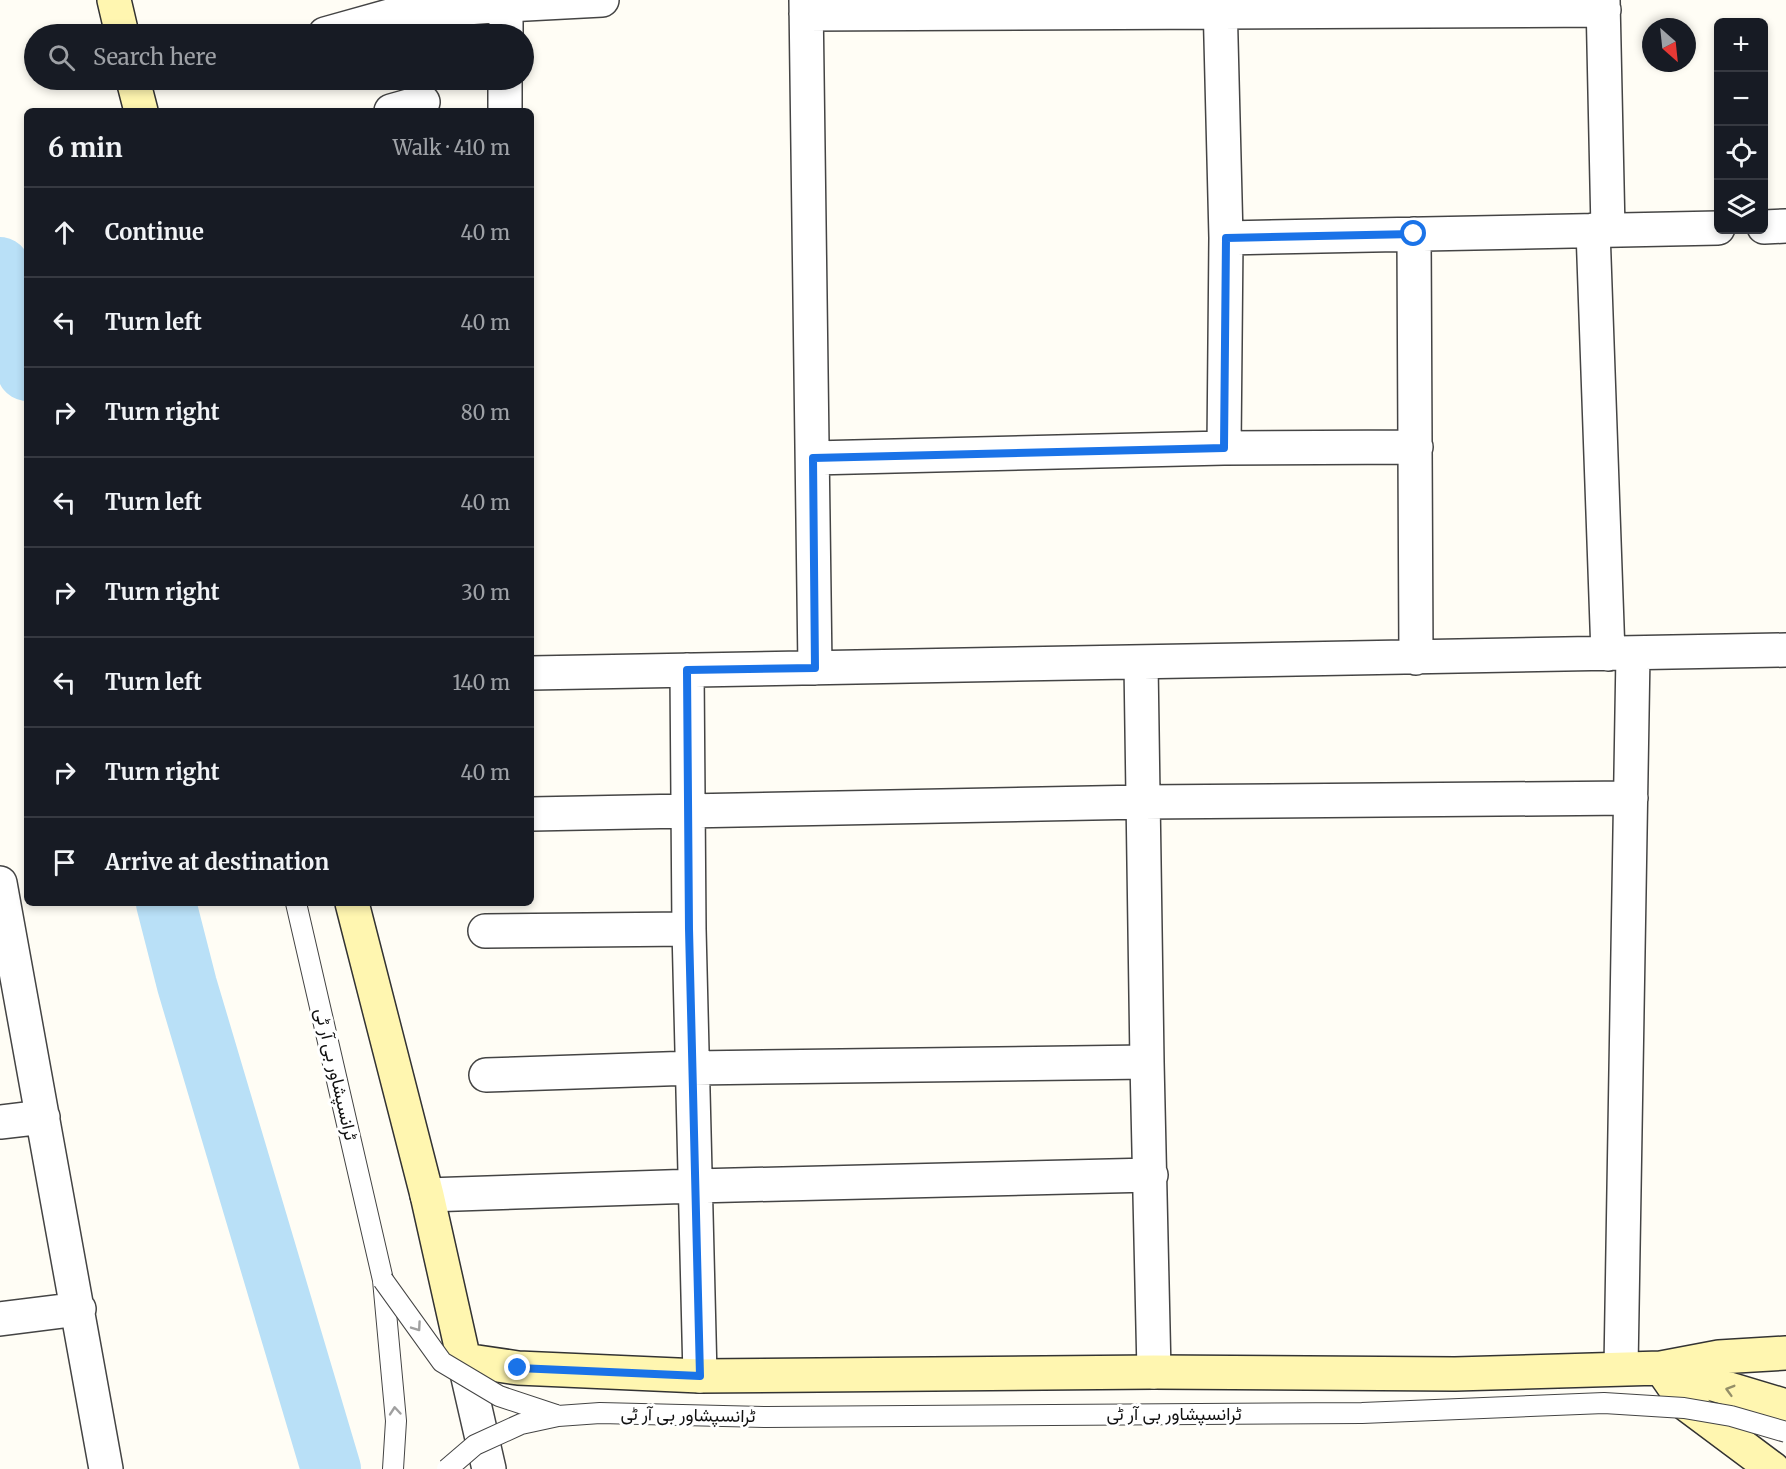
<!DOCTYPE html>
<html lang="en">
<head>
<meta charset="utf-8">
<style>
  :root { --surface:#171b24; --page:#242831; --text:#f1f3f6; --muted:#9ea1a6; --line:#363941 }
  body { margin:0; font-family:Merriweather,Vazirmatn,serif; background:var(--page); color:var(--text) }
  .controls { position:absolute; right:18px; top:18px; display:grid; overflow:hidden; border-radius:9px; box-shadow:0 3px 9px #0003 }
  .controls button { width:54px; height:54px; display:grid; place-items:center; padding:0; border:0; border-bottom:2px solid var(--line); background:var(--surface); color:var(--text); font:30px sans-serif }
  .compass { position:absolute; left:1642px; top:18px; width:54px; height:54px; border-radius:50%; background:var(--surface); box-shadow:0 3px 9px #0003; rotate:153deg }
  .stop { position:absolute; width:18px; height:18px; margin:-14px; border:4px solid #1a73e8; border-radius:50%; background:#fff }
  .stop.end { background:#1a73e8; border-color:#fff; box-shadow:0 2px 6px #0008 }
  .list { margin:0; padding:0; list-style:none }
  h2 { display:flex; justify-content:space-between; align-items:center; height:78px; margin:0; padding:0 24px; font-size:26px }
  h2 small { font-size:20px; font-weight:400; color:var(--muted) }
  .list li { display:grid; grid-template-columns:39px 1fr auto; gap:18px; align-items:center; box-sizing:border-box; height:90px; padding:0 24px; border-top:2px solid var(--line) }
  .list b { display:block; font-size:22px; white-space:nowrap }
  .list em { font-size:20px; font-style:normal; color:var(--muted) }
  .icon { flex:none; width:33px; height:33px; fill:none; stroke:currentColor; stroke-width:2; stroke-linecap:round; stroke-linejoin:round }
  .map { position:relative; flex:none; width:1786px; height:1469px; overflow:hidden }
  .search { position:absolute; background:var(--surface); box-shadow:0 3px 9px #0003; left:24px; top:24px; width:510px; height:66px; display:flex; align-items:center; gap:15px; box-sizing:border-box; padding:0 21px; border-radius:33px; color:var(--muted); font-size:22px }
  .panel { position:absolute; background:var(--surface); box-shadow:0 3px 9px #0003; left:24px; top:108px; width:510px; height:798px; border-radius:9px }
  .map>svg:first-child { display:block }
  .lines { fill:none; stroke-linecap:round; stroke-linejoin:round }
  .river { stroke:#b9e0f7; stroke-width:60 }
  .lane-casing { stroke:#444; stroke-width:22 }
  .street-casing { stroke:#444; stroke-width:36 }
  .secondary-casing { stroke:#333; stroke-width:36 }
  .lane { stroke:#fff; stroke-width:20 }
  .street { stroke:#fff; stroke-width:33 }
  .secondary { stroke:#fff6b0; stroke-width:33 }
  .lane-bridge-casing { stroke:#444; stroke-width:22; stroke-linecap:butt }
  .lane-bridge { stroke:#fff; stroke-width:20 }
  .oneway { stroke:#a0a0a0 }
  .oneway2 { stroke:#948f68 }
  .route { stroke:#1a73e8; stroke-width:8 }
  .labels { text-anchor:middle; stroke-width:6; stroke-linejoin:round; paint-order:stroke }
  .street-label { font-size:18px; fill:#111; stroke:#fff }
</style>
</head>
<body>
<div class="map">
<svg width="1786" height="1469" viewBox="0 0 1786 1469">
  <rect width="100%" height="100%" fill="#fffdf5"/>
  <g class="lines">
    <!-- river -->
    <path class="river" d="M 0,267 L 27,371
      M 166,903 L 187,985 L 331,1469"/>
    <defs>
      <path id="lane" d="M 296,903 L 383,1280 L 396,1421 L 393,1469"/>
      <path id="street" d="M 806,0 L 815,668
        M 1220,0 L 1226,238 L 1224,448
        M 1603,0 L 1608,230
        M 806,14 L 1604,10
        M 325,34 L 400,13 L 506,5 L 602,0
        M 506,34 L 506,0
        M 391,111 L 423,102
        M 505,111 L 505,80
        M 1764,227 L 1786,226
        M 1593,230 L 1608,654
        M 1414,234 L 1416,658
        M 1226,238 L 1718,228
        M 813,458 L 1224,448 L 1416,447
        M 1141,663 L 1147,1062 L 1154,1372
        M 687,670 L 689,929 L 700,1376
        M 531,673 L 1786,650
        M 531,814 L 1143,802 L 1631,798
        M 0,883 L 106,1469
        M 485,931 L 689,929
        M 486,1075 L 693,1068 L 1147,1062
        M 0,1122 L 43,1117
        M 427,1195 L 696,1186 L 1151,1175
        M 0,1319 L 79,1309
        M 464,1360 L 489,1469
        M 1621,1368 L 1633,654"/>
      <path id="secondary" d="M 114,0 L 122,34
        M 133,80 L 141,111
        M 352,903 L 427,1195 L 464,1360 L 518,1368 L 700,1376 L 1154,1372 L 1455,1374 L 1661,1368 L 1719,1357 L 1786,1353
        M 1661,1368 L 1686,1404 L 1773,1469
        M 1663,1369 L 1786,1406"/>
    </defs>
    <!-- lane casing -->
    <use href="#lane" class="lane-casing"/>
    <!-- street casing -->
    <use href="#street" class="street-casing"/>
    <!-- secondary casing -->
    <use href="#secondary" class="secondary-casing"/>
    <!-- lane -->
    <use href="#lane" class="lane"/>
    <!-- street -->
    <use href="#street" class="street"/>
    <!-- secondary -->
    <use href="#secondary" class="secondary"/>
    <defs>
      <path id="lane-bridge" d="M 383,1280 L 442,1362 L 499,1396 L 556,1415
        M 447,1469 L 475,1445 L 521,1424 L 558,1416 L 600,1413 L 766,1417 L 1362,1413 L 1604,1403 L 1684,1408 L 1731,1416 L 1786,1432"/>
    </defs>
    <!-- lane-bridge casing -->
    <use href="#lane-bridge" class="lane-bridge-casing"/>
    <!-- lane-bridge -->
    <use href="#lane-bridge" class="lane-bridge"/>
  </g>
  <!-- one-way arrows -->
  <defs><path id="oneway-chevron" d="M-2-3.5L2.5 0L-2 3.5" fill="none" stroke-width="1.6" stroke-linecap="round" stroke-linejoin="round" transform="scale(1.5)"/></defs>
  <g class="oneway">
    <use href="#oneway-chevron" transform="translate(417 1327) rotate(55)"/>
    <use href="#oneway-chevron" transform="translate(395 1411) rotate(-95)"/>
  </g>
  <use class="oneway2" href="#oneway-chevron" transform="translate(1730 1390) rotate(-164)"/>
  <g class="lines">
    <!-- route -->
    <path class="route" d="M 518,1368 L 700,1376 L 689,929 L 687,670 L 815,668 L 813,458 L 1224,448 L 1226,238 L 1414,234"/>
  </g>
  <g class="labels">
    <!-- street labels -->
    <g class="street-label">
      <text transform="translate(336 1074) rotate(77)" y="6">ٹرانسپشاور بی آر ٹی</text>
      <text x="1174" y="1420">ٹرانسپشاور بی آر ٹی</text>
      <text transform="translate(688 1415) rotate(1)" y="6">ٹرانسپشاور بی آر ٹی</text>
    </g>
  </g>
</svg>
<div class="controls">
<button>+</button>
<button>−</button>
<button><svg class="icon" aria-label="locate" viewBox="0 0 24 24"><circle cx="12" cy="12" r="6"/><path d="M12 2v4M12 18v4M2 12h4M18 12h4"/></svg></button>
<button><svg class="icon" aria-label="layers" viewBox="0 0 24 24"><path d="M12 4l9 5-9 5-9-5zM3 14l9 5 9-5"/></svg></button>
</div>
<svg class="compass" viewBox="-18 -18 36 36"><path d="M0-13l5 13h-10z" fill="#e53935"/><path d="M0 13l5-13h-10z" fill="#9ea1a6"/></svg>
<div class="stop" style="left:1414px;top:234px"></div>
<div class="stop end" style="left:518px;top:1368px"></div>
<div class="search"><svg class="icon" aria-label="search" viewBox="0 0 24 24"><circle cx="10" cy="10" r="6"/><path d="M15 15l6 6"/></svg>Search here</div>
<section class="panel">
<h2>6 min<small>Walk · 410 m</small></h2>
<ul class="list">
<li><svg class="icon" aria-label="ahead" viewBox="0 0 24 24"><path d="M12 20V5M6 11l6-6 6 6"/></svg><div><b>Continue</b></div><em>40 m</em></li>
<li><svg class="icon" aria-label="left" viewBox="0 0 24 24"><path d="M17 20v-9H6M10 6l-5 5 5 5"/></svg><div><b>Turn left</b></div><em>40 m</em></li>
<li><svg class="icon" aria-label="right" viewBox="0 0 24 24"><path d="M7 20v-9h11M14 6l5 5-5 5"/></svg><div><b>Turn right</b></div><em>80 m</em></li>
<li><svg class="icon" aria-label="left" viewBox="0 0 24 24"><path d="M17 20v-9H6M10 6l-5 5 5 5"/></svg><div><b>Turn left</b></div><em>40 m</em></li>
<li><svg class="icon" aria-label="right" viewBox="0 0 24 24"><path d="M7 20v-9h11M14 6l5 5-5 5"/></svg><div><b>Turn right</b></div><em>30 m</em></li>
<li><svg class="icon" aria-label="left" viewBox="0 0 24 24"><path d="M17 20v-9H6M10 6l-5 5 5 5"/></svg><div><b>Turn left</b></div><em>140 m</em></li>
<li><svg class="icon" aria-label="right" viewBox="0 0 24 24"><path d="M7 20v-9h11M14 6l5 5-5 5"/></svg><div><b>Turn right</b></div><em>40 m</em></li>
<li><svg class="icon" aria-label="arrive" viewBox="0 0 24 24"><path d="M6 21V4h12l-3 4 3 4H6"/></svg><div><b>Arrive at destination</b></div></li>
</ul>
</section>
</div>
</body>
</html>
